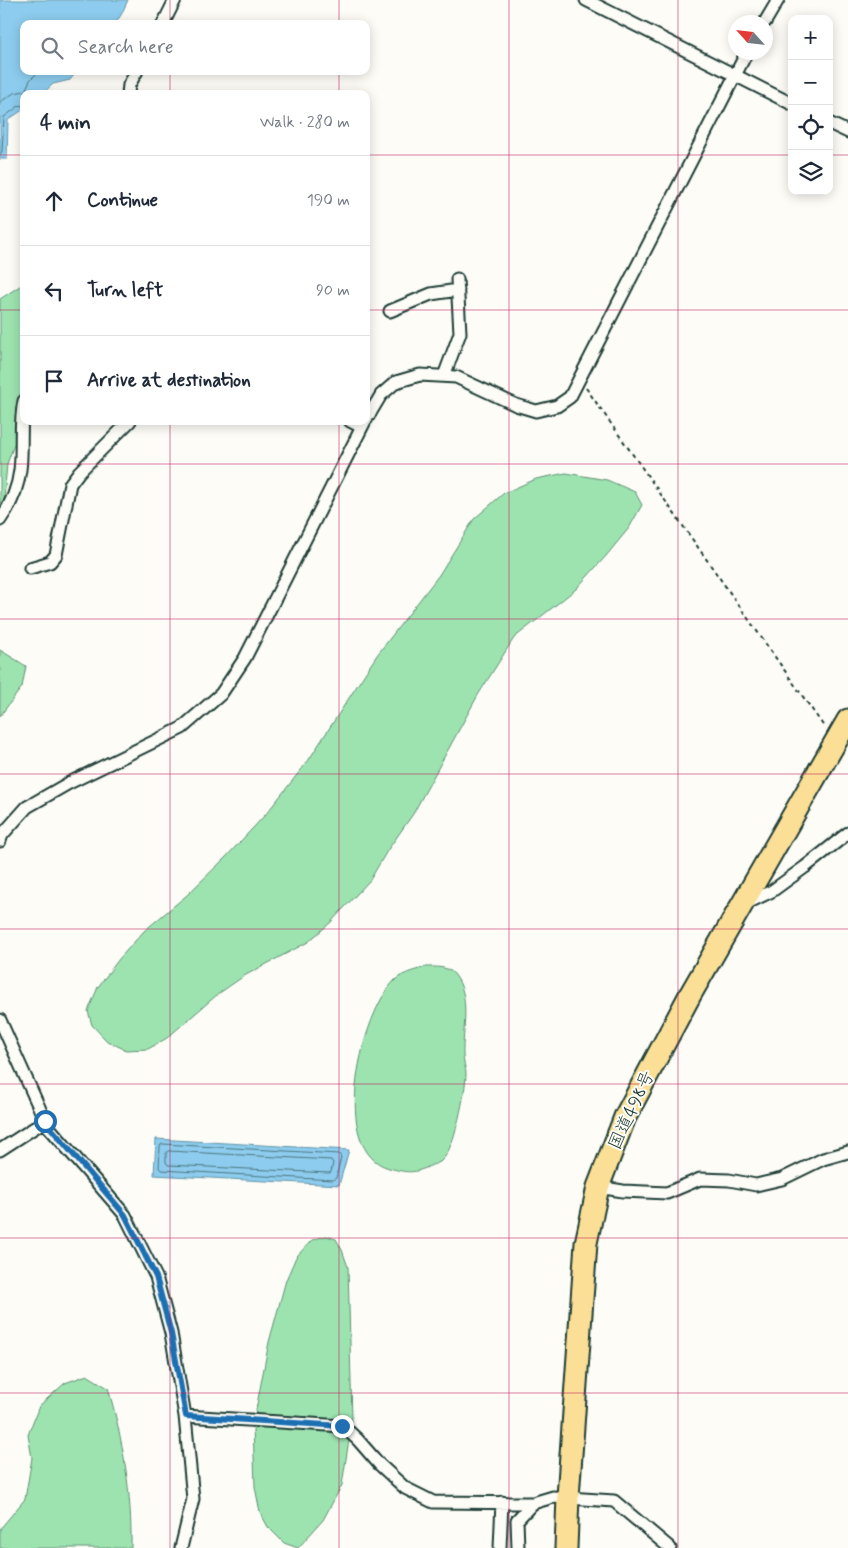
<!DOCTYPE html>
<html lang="en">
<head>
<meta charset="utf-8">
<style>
  :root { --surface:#fff; --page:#f6f6f7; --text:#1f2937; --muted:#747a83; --line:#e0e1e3 }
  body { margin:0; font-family:Mynerve,"Klee One",sans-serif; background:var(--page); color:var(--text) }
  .controls { position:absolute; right:15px; top:15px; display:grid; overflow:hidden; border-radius:10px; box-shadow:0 2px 12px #0003 }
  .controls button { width:45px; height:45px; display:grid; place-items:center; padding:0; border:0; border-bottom:1px solid var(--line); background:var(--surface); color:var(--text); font:25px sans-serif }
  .compass { position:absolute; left:728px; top:15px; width:45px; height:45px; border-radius:50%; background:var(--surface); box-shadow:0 2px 12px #0003; rotate:297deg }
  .stop { position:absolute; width:15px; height:15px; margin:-11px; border:4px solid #1f6fb2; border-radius:50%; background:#fff }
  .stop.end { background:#1f6fb2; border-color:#fff; box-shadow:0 1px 5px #0008 }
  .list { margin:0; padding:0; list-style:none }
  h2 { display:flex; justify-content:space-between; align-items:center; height:65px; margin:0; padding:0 20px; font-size:21px }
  h2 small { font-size:16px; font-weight:400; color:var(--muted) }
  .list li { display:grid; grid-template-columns:32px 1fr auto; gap:15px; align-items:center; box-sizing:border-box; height:90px; padding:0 20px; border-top:1px solid var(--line) }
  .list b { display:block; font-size:19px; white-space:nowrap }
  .list em { font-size:16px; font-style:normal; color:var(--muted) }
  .icon { flex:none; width:28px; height:28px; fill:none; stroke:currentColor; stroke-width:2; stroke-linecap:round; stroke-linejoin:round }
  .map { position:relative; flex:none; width:848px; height:1548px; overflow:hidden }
  .search { position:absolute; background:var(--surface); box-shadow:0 2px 12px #0003; left:20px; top:20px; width:350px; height:55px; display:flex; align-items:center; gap:12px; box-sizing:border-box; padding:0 18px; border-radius:10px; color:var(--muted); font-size:19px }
  .panel { position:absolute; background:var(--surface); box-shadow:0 2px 12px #0003; left:20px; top:90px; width:350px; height:335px; border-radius:10px }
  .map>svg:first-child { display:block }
  .green { fill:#9de3b0; stroke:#5e9072 }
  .water { fill:#8dccee; stroke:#6193a4 }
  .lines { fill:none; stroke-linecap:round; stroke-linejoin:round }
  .shore { stroke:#4b767e; stroke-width:1 }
  .street-casing { stroke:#1f3d34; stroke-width:15 }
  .highway-casing { stroke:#1f3d34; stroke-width:25 }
  .path { stroke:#1f3d34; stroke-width:2; stroke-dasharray:4 4; stroke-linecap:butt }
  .street { stroke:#fdfcf7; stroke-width:11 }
  .highway { stroke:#fbdf96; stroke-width:21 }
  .route { stroke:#1f6fb2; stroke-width:6 }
  .grid { fill:none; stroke:#c2185b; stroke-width:1; stroke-opacity:0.55 }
  .labels { text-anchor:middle; stroke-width:4; stroke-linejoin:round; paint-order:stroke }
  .street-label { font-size:18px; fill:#1f3d34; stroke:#fdfcf7 }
</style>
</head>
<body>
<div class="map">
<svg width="848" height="1548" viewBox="0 0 848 1548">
  <rect width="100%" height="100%" fill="#fdfcf7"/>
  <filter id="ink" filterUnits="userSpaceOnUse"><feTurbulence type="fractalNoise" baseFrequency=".02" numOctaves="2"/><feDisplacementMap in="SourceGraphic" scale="10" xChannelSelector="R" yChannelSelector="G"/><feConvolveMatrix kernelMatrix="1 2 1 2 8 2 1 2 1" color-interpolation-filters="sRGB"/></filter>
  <g filter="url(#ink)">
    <!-- green -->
    <path class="green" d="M 24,285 L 24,417 L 7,464 L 4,499 L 0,504 L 0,299 L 20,286 Z
      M 566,473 L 607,480 L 635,492 L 642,505 L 629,528 L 606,556 L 576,589 L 514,638 L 478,695 L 413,814 L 387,851 L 370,880 L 330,923 L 308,942 L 244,976 L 218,994 L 167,1038 L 148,1049 L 126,1050 L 107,1041 L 92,1025 L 88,1011 L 98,987 L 119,959 L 144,931 L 187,895 L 226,857 L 266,814 L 308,761 L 377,655 L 439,575 L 474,519 L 504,493 L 536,479 Z
      M 0,650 L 26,666 L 22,687 L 0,716 Z
      M 426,967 C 436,967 447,966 454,974 C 472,995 462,1031 463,1055 C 463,1062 466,1068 466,1074 C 466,1090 454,1151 442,1160 C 440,1163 435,1164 432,1165 C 414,1174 408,1173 389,1168 C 328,1151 362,1012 395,980 C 403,973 416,970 426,967 Z
      M 326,1236 L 336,1239 L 342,1250 L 348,1267 L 352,1420 L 342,1485 L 323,1520 L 298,1548 L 284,1543 L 268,1527 L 260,1512 L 255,1487 L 253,1425 L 269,1342 L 286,1280 L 296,1257 L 312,1240 Z
      M 87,1375 L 108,1388 C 123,1439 132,1494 131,1548 L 0,1548 L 0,1529 L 25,1499 L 32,1458 L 28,1435 L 39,1406 L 65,1383 Z"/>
    <!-- water -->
    <path class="water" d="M 0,0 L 128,0 L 121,15 L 115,24 L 24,24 L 24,71 L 77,71 L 70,80 L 53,84 L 42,94 L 24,94 L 24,109 L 8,120 L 7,159 L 0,159 Z
      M 156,1139 L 349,1150 L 339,1185 L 154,1175 Z"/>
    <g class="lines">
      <!-- shore -->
      <path class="shore" d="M 0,102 L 14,93 L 25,91 L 30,80 L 39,71
        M 0,154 L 2,152 L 4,117 L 19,106 L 24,105
        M 163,1144 L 339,1154 L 341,1157 L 336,1178 L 333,1180 L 161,1170 L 159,1168 L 160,1146 Z
        M 169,1151 L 331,1160 L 333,1163 L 331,1172 L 329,1173 L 168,1165 L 166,1162 L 166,1153 Z"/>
      <defs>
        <path id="street" d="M 586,0 L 792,104
          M 765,22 L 778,0
          M 163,24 L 175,0
          M 128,94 L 129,85 L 137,71
          M 829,123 L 848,132
          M 390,311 L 431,294 L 458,290
          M 444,376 L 460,333 L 457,279
          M 366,420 L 381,395 L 396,382 L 420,375 L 456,377 L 516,405 L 536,411 L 557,406 L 570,397 L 747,52
          M 350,421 L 362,427
          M 0,520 C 10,506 18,488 20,470 C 23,447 19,424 24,401
          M 30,568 L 50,562 L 56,555 L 70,484 L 79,472 L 130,421
          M 0,841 L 2,835 L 27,807 L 69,783 L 182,728 L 221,694 L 245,658 L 365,421
          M 745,904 L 772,891 L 805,867 L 848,833
          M 0,1020 L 47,1125 L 125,1215 L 156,1277 L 171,1333 L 185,1416 L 193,1499 L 181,1548
          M 0,1150 L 45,1121
          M 598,1187 L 623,1191 L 667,1193 L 700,1179 L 729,1180 L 756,1185 L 782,1179 L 823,1159 L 848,1152
          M 185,1416 L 343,1426 L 358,1440 L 379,1464 L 405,1488 L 433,1502 L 533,1503 L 553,1497 L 614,1501 L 670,1548
          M 500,1548 L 502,1502
          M 518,1548 L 517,1520 L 533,1503"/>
        <path id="highway" d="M 566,1548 L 568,1497 L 586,1243 L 598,1187 L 625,1117 L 690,995 L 848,720"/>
      </defs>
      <!-- street casing -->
      <use href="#street" class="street-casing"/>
      <!-- highway casing -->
      <use href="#highway" class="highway-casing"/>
      <!-- path -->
      <path class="path" d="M 586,388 L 825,728"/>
      <!-- street -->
      <use href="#street" class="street"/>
      <!-- highway -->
      <use href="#highway" class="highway"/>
    </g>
  </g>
  <g class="lines" filter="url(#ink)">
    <!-- route -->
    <path class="route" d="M 45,1121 L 125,1215 L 156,1277 L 171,1333 L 186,1416 L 342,1426"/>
  </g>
  <!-- grid -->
  <path class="grid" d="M 170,0 L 170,24M 339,0 L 339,24M 509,0 L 509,1548M 678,0 L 678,1548M 170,71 L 170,94M 339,71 L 339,94M 0,155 L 24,155M 366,155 L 792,155M 829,155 L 848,155M 0,310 L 24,310M 366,310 L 848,310M 170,421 L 170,1548M 339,421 L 339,1548M 0,464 L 848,464M 0,619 L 848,619M 0,774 L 848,774M 0,929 L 848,929M 0,1084 L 848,1084M 0,1238 L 848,1238M 0,1393 L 848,1393"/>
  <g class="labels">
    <!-- street labels -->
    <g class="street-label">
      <text transform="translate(631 1110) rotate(-65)" y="6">国道498号</text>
    </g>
  </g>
</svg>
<div class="controls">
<button>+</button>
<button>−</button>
<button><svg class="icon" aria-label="locate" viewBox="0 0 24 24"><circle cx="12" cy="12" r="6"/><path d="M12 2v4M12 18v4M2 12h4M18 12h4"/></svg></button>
<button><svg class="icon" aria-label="layers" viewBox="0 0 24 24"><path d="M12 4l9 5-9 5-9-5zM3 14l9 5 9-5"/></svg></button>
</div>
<svg class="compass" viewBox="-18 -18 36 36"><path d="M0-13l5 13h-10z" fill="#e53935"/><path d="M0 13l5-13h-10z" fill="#747a83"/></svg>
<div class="stop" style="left:45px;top:1121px"></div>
<div class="stop end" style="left:342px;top:1426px"></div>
<div class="search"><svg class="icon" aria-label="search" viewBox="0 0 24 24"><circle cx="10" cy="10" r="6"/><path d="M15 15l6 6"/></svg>Search here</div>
<section class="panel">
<h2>4 min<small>Walk · 280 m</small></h2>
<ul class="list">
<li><svg class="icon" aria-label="ahead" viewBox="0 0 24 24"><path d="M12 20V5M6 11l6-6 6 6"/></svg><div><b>Continue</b></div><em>190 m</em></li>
<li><svg class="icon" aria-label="left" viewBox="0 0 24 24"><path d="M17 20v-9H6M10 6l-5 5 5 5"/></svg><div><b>Turn left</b></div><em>90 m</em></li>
<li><svg class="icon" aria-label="arrive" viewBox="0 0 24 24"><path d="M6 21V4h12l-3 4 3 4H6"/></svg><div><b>Arrive at destination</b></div></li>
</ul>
</section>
</div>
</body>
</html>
